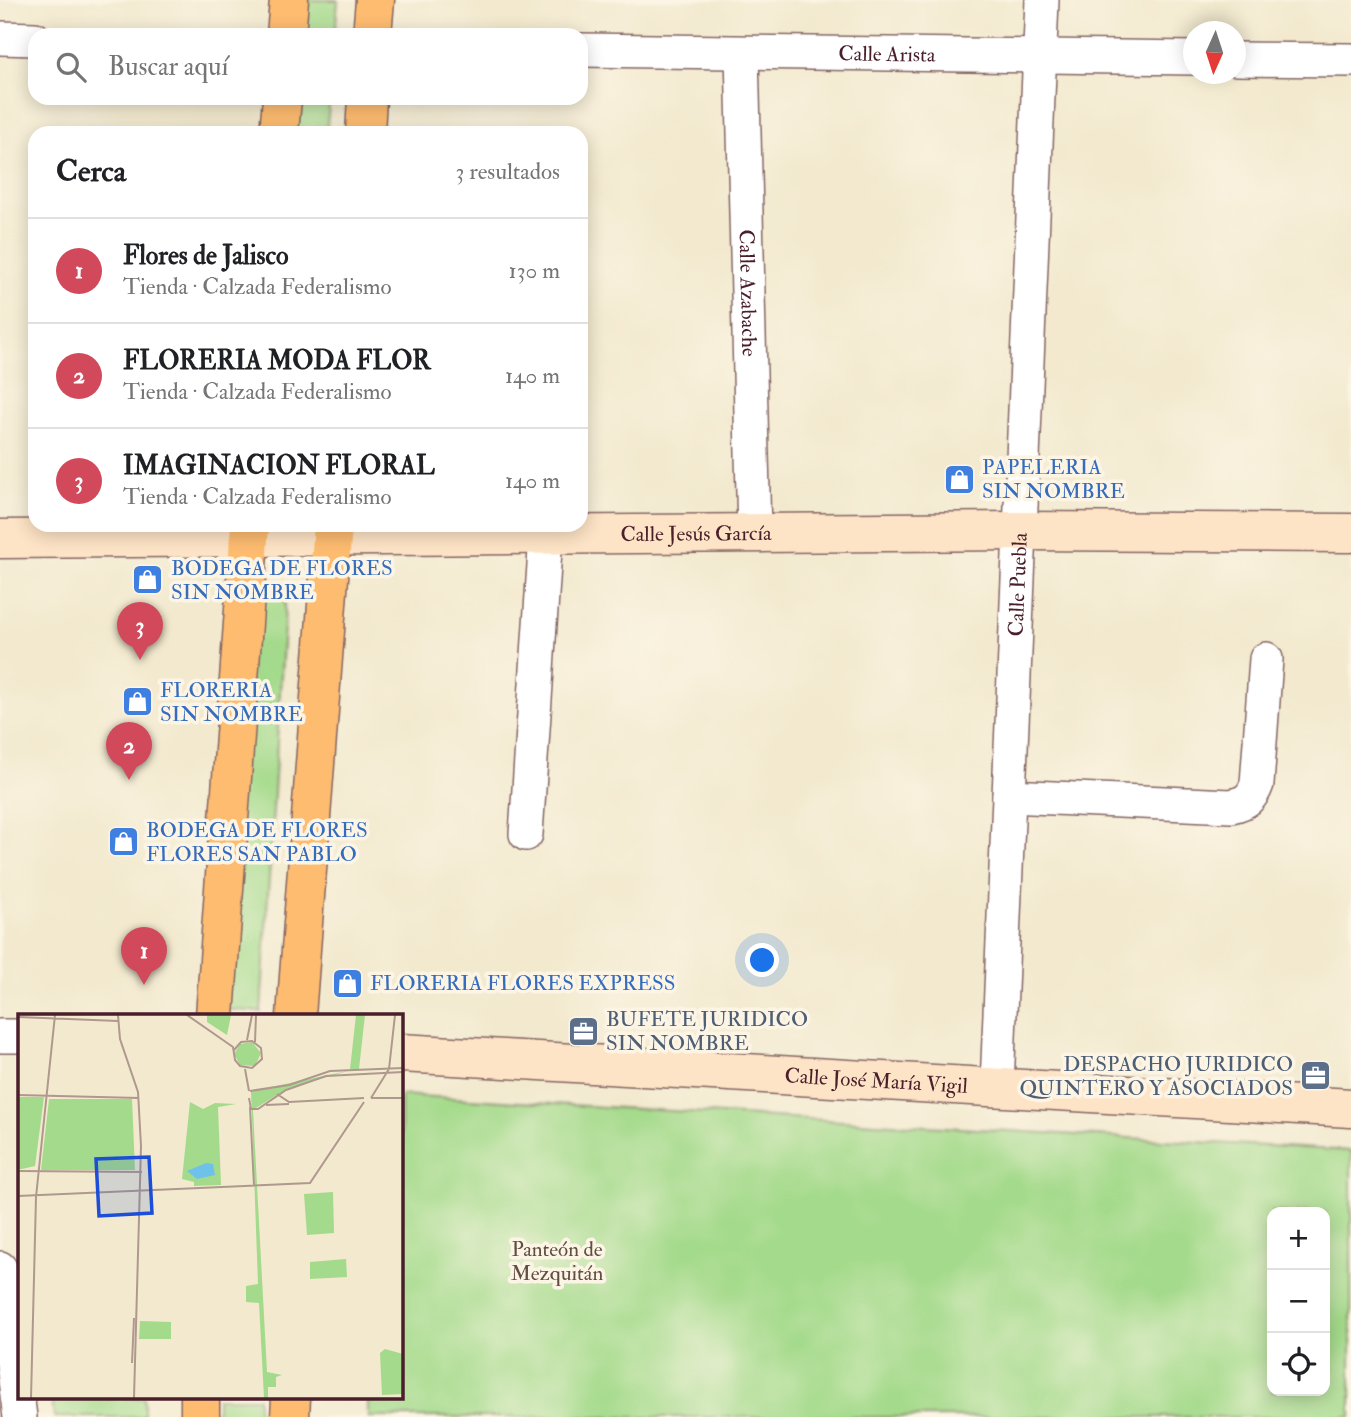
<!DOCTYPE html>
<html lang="es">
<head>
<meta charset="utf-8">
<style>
  :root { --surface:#fff; --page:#f6f6f6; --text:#202124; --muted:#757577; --line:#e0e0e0; --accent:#d1495b }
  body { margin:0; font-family:"IM FELL Double Pica",serif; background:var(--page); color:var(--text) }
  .controls { position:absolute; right:21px; bottom:21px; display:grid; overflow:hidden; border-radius:14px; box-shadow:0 4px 18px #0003 }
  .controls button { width:63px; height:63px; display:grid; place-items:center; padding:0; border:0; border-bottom:2px solid var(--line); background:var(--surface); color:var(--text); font:35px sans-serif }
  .compass { position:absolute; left:1183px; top:21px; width:63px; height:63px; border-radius:50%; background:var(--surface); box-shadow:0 4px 18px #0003; rotate:183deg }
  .you { position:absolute; left:763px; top:961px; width:24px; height:24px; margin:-18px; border:5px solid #fff; border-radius:50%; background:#1a73e8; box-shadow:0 0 0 10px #1a73e833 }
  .badge { display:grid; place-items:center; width:46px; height:46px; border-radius:50%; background:var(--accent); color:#fff; font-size:23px; font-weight:700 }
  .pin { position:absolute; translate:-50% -58px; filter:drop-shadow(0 2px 4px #0008) }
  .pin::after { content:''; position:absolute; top:37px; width:24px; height:21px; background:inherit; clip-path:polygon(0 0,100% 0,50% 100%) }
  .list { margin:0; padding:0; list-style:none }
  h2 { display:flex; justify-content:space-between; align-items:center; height:91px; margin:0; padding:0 28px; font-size:30px }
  h2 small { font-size:23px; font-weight:400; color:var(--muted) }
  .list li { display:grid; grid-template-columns:46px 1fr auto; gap:21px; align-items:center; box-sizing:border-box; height:105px; padding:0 28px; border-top:2px solid var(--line) }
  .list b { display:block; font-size:26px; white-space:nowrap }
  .list p { margin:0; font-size:23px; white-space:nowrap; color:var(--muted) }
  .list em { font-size:23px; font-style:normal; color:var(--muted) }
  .icon { flex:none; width:38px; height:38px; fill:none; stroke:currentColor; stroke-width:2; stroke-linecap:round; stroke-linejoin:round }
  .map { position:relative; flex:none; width:1351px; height:1417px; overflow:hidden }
  .search { position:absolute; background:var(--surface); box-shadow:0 4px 18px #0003; left:28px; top:28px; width:560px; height:77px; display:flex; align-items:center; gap:18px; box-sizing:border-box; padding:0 24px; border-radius:21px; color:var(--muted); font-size:26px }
  .panel { position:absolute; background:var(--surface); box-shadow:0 4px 18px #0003; left:28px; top:126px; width:560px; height:406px; border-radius:21px }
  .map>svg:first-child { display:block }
  .green { fill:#a4da8b; stroke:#777c5b; stroke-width:2; fill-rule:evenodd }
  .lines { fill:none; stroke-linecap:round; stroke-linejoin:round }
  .street-casing { stroke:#856664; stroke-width:36 }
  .secondary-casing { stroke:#856664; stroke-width:41 }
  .primary-casing { stroke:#856664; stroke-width:41 }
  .street { stroke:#fff; stroke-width:33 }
  .secondary { stroke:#fee4c6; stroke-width:38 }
  .primary { stroke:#fdbc70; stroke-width:38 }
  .labels { text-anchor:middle; stroke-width:7; stroke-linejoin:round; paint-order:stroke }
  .street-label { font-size:21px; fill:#4a1f2b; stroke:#fcf5e5 }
  .shop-label { font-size:21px; fill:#366cbe; stroke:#fcf5e5; text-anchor:start }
  .service-label { font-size:21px; fill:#4e5e75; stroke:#fcf5e5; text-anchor:start }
  .park-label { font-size:21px; fill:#604e43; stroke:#fcf5e5 }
  .inset-road { fill:none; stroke:#af988d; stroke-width:2 }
  .view { fill:#1d4ed8; fill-opacity:0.15; stroke:#1d4ed8; stroke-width:3.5 }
  .inset-edge { fill:none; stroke:#4a1f2b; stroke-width:3.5 }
</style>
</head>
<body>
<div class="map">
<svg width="1351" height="1417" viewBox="0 0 1351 1417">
  <rect width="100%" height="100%" fill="#fcf5e5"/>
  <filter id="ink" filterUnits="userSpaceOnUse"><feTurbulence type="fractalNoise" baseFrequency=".0143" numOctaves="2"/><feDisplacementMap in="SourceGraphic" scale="14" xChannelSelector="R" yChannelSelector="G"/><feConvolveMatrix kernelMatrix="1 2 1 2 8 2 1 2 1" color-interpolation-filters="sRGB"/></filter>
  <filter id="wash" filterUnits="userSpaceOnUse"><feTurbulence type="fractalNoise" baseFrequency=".00686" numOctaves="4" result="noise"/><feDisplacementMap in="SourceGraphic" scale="28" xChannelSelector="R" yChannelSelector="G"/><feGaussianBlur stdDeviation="1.57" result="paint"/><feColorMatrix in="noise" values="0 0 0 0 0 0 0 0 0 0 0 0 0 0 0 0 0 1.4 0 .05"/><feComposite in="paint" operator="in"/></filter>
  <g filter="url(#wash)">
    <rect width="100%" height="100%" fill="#f2e9ce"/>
    <!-- green -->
    <path class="green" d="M 299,0 L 338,0 L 335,35 L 297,35 Z
      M 291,98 L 330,98 L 326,133 L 289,133 Z
      M 249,589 L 286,591 L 261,1012 L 224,1009 Z
      M 401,1095 L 1351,1151 L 1351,1417 L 368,1417 L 368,1398 L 401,1398 ZM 1272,1212 L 1325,1212 L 1325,1391 L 1272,1391 Z
      M 52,1398 L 144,1398 L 144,1417 L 54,1417 Z
      M 217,1398 L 258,1398 L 258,1417 L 217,1417 Z"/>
  </g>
  <g filter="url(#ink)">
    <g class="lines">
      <defs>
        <g id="street">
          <path d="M 0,38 L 35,39"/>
          <path id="s1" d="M 581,50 L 1194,58"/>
          <path id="s2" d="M 742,53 L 754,533"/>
          <path d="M 1236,59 L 1351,60"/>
          <path d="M 1009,796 L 1231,806 C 1246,803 1252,798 1257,784 L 1266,659"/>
          <path d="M 526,834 L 546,535"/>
          <path d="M 0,1036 L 19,1036"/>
          <path id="s3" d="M 997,1086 L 1042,0"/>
          <path d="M 0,1268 L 20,1417"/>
        </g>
        <g id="secondary">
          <path id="s4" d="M 0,539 L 1020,531 L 1351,533"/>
          <path id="s5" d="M 401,1053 L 1351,1108"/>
        </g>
        <path id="primary" d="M 286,35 L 289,0
          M 372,35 L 375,0
          M 279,133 L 282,98
          M 365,133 L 367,98
          M 215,1016 L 250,525
          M 296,1016 L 333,525
          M 200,1417 L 200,1398
          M 290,1417 L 291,1398"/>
      </defs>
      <!-- street casing -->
      <use href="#street" class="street-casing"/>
      <!-- secondary casing -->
      <use href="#secondary" class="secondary-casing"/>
      <!-- primary casing -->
      <use href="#primary" class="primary-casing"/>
      <!-- street -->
      <use href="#street" class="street"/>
      <!-- secondary -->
      <use href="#secondary" class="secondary"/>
      <!-- primary -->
      <use href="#primary" class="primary"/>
    </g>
  </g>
  <!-- icons -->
  <defs>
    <symbol id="shop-square" viewBox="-11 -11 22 22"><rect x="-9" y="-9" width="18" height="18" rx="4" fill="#3f7fe0" stroke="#fcf5e5"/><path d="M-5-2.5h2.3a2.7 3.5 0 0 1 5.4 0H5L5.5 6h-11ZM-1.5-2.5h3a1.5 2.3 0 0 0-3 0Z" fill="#fff"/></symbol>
    <symbol id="office-square" viewBox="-11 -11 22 22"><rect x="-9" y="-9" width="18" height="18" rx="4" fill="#5c6f8a" stroke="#fcf5e5"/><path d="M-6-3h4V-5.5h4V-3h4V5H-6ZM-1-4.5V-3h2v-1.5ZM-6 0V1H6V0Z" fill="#fff"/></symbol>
  </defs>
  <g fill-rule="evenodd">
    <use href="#shop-square" x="942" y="462" width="35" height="35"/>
    <use href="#shop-square" x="130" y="562" width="35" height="35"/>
    <use href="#shop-square" x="120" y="684" width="35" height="35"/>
    <use href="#shop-square" x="106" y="824" width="35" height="35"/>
    <use href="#shop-square" x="330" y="966" width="35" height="35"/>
    <use href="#office-square" x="566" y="1014" width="35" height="35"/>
    <use href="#office-square" x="1298" y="1058" width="35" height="35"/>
  </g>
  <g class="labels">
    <!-- street labels -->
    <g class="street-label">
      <text dy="7" stroke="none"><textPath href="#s1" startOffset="306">Calle Arista</textPath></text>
      <text dy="7" stroke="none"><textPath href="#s2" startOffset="240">Calle Azabache</textPath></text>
      <text dy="7" stroke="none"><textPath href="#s4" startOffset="696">Calle Jesús García</textPath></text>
      <text dy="7" stroke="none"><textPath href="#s3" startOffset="502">Calle Puebla</textPath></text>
      <text dy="7" stroke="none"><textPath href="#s5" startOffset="476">Calle José María Vigil</textPath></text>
    </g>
    <!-- shop labels -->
    <g class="shop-label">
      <text x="982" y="474">PAPELERIA<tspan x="982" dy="24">SIN NOMBRE</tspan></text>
      <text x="171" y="575">BODEGA DE FLORES<tspan x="171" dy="24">SIN NOMBRE</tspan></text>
      <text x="160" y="697">FLORERIA<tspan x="160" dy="24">SIN NOMBRE</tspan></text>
      <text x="146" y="837">BODEGA DE FLORES<tspan x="146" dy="24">FLORES SAN PABLO</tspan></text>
      <text x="370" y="990">FLORERIA FLORES EXPRESS</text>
    </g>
    <!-- service labels -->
    <g class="service-label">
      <text x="606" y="1026">BUFETE JURIDICO<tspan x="606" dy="24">SIN NOMBRE</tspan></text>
      <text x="1293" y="1071" text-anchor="end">DESPACHO JURIDICO<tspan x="1293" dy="24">QUINTERO Y ASOCIADOS</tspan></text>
    </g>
    <!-- park labels -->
    <g class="park-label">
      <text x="557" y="1256">Panteón de<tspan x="557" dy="24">Mezquitán</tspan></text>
    </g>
  </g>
  <!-- overview -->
  <g transform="translate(18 1014)">
    <rect width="385" height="385" fill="#f2e9ce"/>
    <path d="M 189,1 L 213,1 L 209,21 L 189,8 ZM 338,1 L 347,1 L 341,55 L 332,55 ZM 234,28 L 243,39 L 237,52 L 222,51 L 216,40 L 222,30 ZM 330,57 L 270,74 L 235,96 L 249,358 L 264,361 L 258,363 L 258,373 L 250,373 L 250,384 L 246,384 L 241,289 L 228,288 L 228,272 L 240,270 L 233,77 ZM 0,83 L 26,83 L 17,152 L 4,155 L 0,155 ZM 31,85 L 114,85 L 117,156 L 23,156 ZM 172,88 L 185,95 L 197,89 L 218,90 L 200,93 L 203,171 L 176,172 L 176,168 L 164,165 ZM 315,178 L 316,219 L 289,221 L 286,180 ZM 328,245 L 329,263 L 292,265 L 292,248 ZM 122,307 L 153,308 L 153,325 L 121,325 ZM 367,335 L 385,340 L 385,380 L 364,381 L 362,339 Z" fill="#a4da8b"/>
    <path d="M 188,149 L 195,150 L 197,161 L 179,165 L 169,157 Z" fill="#6ec2ea"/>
    <path class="inset-road" d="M 100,1 L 102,25 L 120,78 L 123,132 L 116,384M 169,1 L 215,33 L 217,46 L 222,52 L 234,54 L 244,45 L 243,34 L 234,27 L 223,28 L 216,36M 0,3 L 100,7M 229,26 L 234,1M 237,28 L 238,1M 227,55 L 231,77M 232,77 L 271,71 L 312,57 L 385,54M 259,80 L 271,88 L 346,84M 0,81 L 121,84M 231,84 L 233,95 L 240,95 L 268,76 L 308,62 L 385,58M 353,84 L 371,55 L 377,1M 353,84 L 385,84M 248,91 L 271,90M 232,93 L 236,172M 0,157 L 124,158M 0,182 L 292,169 L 346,88M 114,349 L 116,304M 13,384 L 18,183 L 37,1"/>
    <path class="view" d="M 131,143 L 134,199 L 81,202 L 78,145 Z"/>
    <rect width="385" height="385" class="inset-edge"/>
  </g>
</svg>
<div class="controls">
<button>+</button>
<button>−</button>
<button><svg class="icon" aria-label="locate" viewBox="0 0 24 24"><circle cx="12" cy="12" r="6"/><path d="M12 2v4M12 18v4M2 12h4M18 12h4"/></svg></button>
</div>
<svg class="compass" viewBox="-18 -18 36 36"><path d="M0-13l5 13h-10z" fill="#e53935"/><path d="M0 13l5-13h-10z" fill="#757577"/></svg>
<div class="you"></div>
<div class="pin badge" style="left:144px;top:985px">1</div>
<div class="pin badge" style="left:129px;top:780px">2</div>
<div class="pin badge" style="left:140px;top:660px">3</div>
<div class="search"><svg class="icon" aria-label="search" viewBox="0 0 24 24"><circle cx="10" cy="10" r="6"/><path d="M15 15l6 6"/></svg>Buscar aquí</div>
<section class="panel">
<h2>Cerca<small>3 resultados</small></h2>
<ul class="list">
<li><span class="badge">1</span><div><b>Flores de Jalisco</b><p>Tienda · Calzada Federalismo</p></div><em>130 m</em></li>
<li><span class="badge">2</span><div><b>FLORERIA MODA FLOR</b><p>Tienda · Calzada Federalismo</p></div><em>140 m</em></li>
<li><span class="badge">3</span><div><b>IMAGINACION FLORAL</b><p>Tienda · Calzada Federalismo</p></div><em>140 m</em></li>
</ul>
</section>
</div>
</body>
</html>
